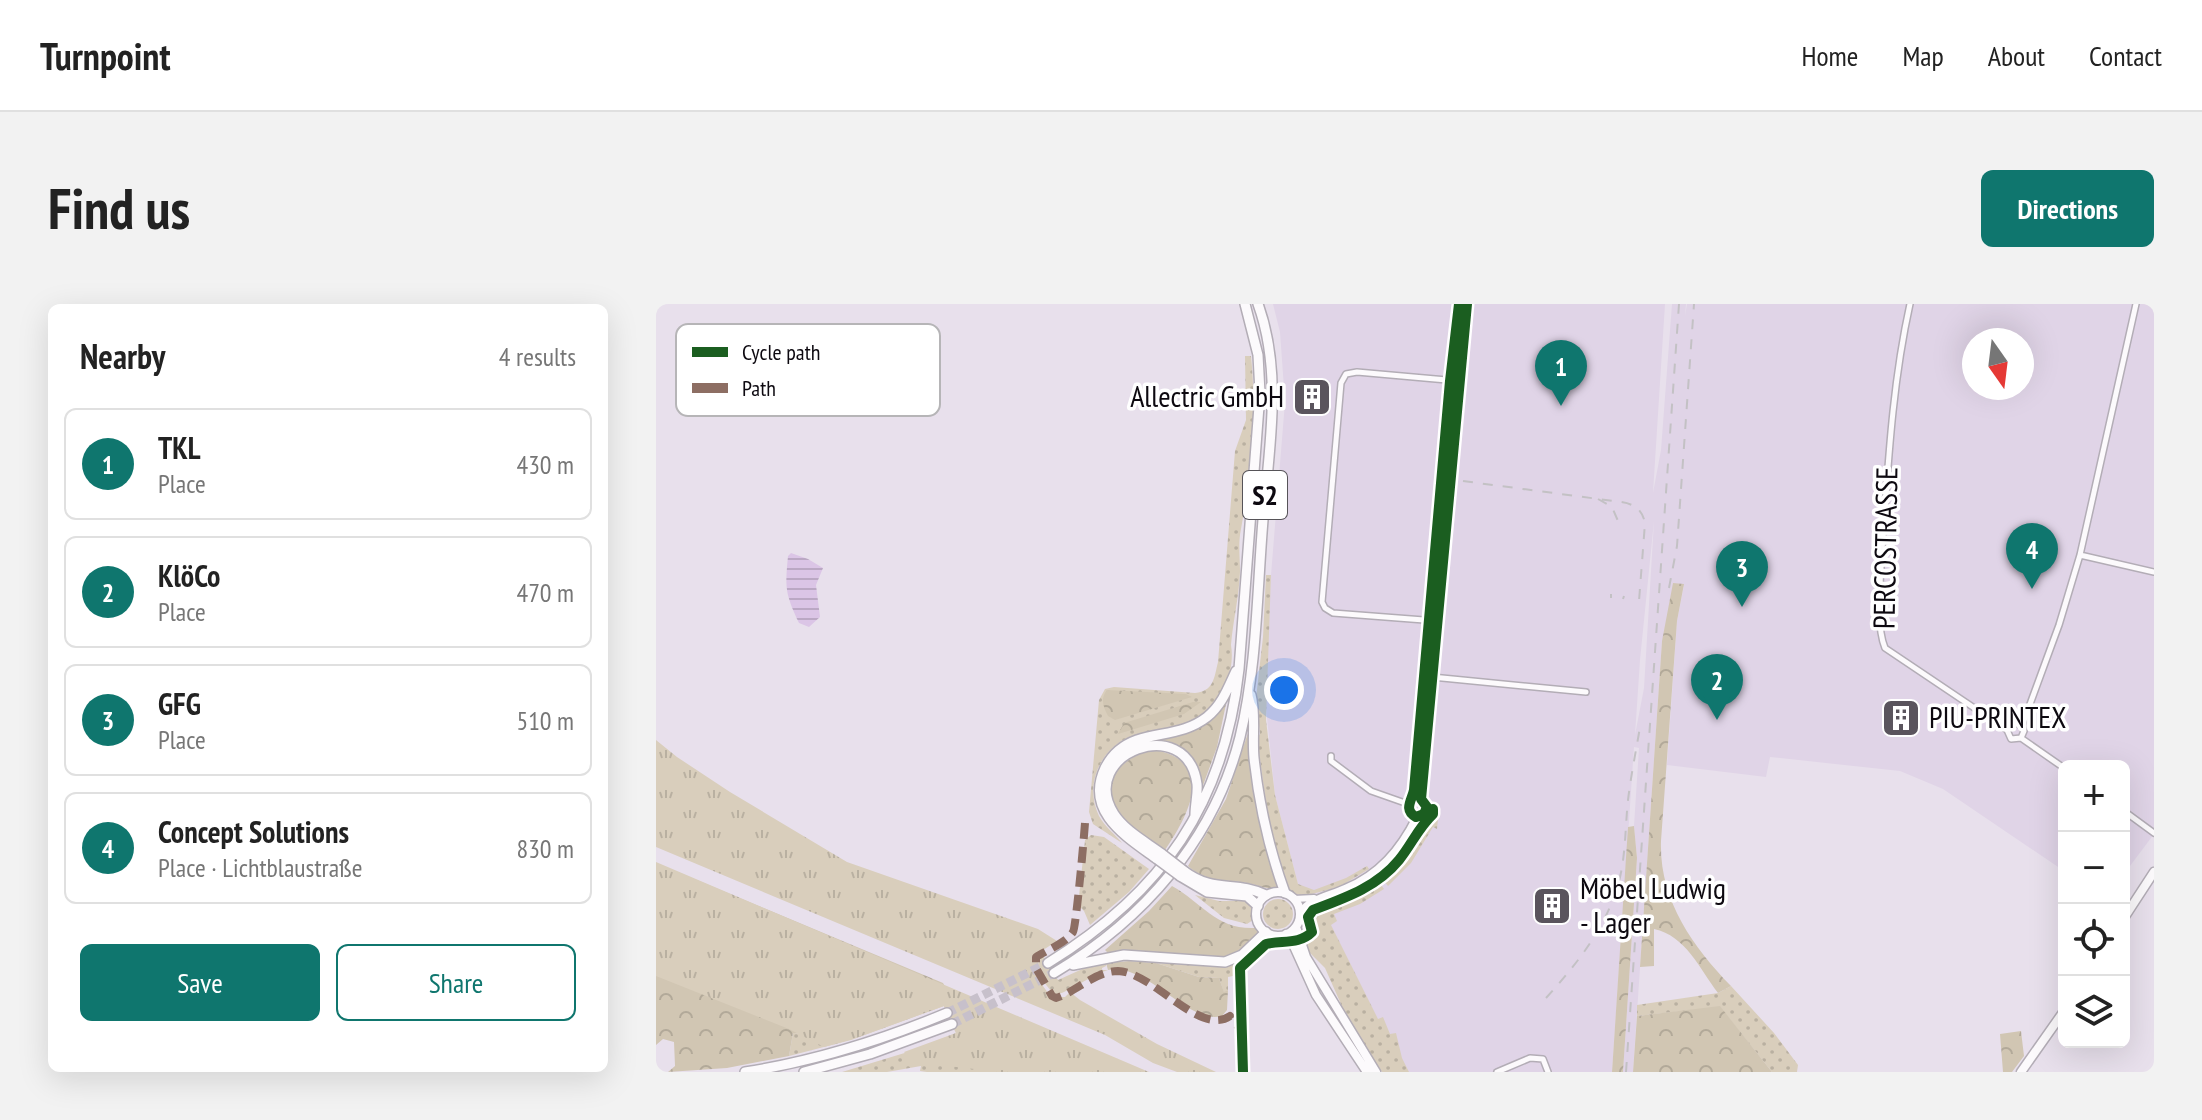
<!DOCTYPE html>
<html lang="en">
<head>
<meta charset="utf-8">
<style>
  :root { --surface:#fff; --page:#f2f2f2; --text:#222; --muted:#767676; --line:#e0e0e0; --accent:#0f766e }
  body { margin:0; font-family:"PT Sans Narrow",sans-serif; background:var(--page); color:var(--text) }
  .controls { position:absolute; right:24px; bottom:24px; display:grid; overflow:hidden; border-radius:12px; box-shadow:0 8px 32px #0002 }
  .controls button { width:72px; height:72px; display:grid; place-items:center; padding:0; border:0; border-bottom:2px solid var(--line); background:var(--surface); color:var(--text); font:40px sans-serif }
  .compass { position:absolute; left:1306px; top:24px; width:72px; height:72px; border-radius:50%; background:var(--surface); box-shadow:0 8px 32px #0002; rotate:166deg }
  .you { position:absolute; left:628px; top:386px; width:28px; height:28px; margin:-20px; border:6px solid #fff; border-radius:50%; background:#1a73e8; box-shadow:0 0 0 12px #1a73e833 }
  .badge { display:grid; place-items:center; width:52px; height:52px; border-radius:50%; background:var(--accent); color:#fff; font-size:26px; font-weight:700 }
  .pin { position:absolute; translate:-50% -66px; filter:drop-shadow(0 2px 4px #0008) }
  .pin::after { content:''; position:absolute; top:42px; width:28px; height:24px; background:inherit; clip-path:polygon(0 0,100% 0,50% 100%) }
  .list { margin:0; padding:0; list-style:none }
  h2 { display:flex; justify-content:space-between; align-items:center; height:104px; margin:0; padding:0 32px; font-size:34px }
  h2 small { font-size:26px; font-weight:400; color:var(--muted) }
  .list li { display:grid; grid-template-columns:52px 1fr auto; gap:24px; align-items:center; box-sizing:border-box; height:112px; margin:0 16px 16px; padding:0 16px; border:2px solid var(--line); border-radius:12px }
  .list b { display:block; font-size:30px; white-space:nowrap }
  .list p { margin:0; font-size:26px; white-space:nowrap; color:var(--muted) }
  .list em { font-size:26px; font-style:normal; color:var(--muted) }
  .actions { display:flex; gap:16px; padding:24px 32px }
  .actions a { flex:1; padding:18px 0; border:2px solid var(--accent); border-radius:12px; text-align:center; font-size:28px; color:var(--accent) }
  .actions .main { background:var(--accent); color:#fff }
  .icon { flex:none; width:44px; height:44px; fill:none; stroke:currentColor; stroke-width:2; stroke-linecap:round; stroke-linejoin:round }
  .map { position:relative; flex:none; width:1498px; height:768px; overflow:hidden; border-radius:12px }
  header { display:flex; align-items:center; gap:48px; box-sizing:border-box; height:112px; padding:0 40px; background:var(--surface); border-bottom:2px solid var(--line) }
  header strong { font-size:38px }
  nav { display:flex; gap:44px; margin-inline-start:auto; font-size:28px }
  .intro { display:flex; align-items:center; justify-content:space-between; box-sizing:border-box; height:192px; padding:0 48px }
  h1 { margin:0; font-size:56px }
  .button { padding:20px 36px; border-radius:12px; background:var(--accent); color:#fff; font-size:28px; font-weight:700 }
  main { display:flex; gap:48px; padding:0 48px }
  aside { flex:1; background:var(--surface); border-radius:12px; box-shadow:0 8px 32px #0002 }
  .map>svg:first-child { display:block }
  .built { fill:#e0d4e7; fill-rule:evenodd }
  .grass { fill:url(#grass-dots) }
  .forest { fill:url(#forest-crowns) }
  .park { fill:url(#park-tufts) }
  .water { fill:url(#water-rules) }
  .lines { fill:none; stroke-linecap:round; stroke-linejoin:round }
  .motorway-tunnel { stroke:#c7c0cb; stroke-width:9; stroke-dasharray:9 4.5; stroke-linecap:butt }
  .minor-casing { stroke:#b3adb6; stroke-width:8 }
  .tertiary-casing { stroke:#b3adb6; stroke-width:9 }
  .primary-casing { stroke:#b3adb6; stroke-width:11 }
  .motorway-casing { stroke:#b3adb6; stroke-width:12 }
  .minor { stroke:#fcfafc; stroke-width:5 }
  .tertiary { stroke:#fcfafc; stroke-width:6 }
  .primary { stroke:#fcfafc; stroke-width:8 }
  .motorway { stroke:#fcfafc; stroke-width:9 }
  .rail { stroke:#c3c1c4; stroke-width:2; stroke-dasharray:10 10; stroke-linecap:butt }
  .motorway-bridge-casing { stroke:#b3adb6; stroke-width:12; stroke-linecap:butt }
  .motorway-bridge { stroke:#fcfafc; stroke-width:9 }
  .quiet { stroke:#8d6e63; stroke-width:8; stroke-dasharray:16 8; stroke-linecap:butt }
  .cycleway-casing { stroke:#fff; stroke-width:15 }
  .cycleway { stroke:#1b5e20; stroke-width:10 }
  .labels { text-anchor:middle; stroke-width:7; stroke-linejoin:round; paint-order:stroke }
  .shield { fill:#fff; stroke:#565358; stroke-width:2 }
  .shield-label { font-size:28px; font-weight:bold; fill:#0d0910 }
  .poi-label { font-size:30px; fill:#0d0910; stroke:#fff; text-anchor:start }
  .street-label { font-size:30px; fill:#0d0910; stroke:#fff }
  .key { fill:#fff; stroke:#b6b5b7; stroke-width:2 }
  .key-label { font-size:22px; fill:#0d0910 }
</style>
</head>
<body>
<header>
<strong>Turnpoint</strong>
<nav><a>Home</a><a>Map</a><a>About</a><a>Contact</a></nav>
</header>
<div class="intro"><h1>Find us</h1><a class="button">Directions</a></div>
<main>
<aside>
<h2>Nearby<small>4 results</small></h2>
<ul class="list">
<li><span class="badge">1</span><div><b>TKL</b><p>Place</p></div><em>430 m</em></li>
<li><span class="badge">2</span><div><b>KlöCo</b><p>Place</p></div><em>470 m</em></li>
<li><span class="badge">3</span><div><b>GFG</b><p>Place</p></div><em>510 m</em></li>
<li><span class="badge">4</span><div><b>Concept Solutions</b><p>Place · Lichtblaustraße</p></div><em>830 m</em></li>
</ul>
<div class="actions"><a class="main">Save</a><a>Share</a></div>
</aside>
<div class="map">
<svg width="1498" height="768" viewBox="0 0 1498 768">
  <defs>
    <pattern id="grass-dots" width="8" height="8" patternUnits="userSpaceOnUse" patternTransform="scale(2)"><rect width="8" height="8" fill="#d9cebc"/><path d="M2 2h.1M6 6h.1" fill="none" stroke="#b9b0a1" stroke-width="1.8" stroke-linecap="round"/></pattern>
    <pattern id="forest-crowns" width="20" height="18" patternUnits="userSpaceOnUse" patternTransform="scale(2)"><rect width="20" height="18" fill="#d1c6b3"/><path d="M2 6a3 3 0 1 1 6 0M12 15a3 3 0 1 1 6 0" fill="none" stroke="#b2a999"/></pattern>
    <pattern id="park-tufts" width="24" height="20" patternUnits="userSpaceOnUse" patternTransform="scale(2)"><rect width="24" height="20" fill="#d9cebc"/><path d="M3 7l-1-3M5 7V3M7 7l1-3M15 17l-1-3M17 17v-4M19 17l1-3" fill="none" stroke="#b9b0a1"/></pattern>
    <pattern id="water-rules" width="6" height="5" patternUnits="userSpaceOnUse" patternTransform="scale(2)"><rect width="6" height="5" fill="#dbc5e6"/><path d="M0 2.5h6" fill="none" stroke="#bba8c4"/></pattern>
  </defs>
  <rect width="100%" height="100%" fill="#e8e0ec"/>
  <!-- built -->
  <path class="built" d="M 617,0 L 1009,0 L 997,189 L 1005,146 L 1016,0 L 1030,0 L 1029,12 L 1031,0 L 1498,0 L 1498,530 L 1468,570 L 1468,462 L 1408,462 L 1408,567 L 1287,485 L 1244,467 L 1114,453 L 1110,473 L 1011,461 L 1021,317 L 1028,281 L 1006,337 L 977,768 L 967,768 L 981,554 L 978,522 L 983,444 L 978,443 L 956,768 L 740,768 L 663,624 L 642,580 L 619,491 L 609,394 L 615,271 L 629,98 L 624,28 ZM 1318,36 L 1366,36 L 1366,84 L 1318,84 ZM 998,217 L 988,384 L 979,431 L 984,356 Z"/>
  <!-- grass -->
  <path class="grass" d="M 589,52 L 595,52 C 601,108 595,169 585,225 C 582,239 584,253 584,268 C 583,293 577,317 575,341 C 581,379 554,415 518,425 C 505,429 490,427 476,432 C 444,444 428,481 443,512 C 449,523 460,531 466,539 L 437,520 L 433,508 L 443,396 L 449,385 L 458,383 L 539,389 C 558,387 558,374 562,358 L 579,147 L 590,116 Z
    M 610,271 L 615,271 L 610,416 L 619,491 L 642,580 L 658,586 L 690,574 L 711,562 L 713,565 L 683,583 L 648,592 L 640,590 L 630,583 L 612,514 L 601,434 L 604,430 L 600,394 L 607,333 Z
    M 778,514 L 782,515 L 781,525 L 777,523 L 755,559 L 732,582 L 727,576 L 753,548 L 769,520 Z
    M 435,531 L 448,533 L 493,565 L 473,588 L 434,621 L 428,607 L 422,601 L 429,536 Z
    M 723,578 L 728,585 L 704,600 L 678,610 L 681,617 L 675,621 L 722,715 L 727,713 L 734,730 L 740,729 L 746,754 L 753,768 L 726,768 L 696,725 L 669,664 L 651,646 L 646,637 L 658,629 L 655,613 L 657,609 L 700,592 Z
    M 539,591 L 563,597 L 590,597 L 595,602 L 597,616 L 591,620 L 568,614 Z
    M607 610a15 15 0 1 1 30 0a15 15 0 1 1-30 0Z
    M 611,635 L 631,638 C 625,638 618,636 612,638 C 600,642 583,659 582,671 L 572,673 L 572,686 L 568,689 L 563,674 L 543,673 L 500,659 L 568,663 L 587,656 Z
    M 386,650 L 402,676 L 433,662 L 450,659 L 450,662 L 446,664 L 446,666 L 452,666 C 436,671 411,689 399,691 C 388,681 377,663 386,650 Z
    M 1075,682 L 1118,729 L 1142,761 L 1141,768 L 1116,768 L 1064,703 L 981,712 L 981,701 L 1062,689 Z
    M 291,686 L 442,768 L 271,768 L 264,767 L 265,762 L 231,768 L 186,768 L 265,744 L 300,729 L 288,702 L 195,736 L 133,752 L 137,729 L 159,730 Z"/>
  <!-- forest -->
  <path class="forest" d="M 1017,279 L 1028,280 L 1021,317 L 1005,537 C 1003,595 1036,642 1075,682 L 1062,689 C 1043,664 1030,632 998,625 L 998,662 L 984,663 L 1006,337 Z
    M 451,386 L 530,390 L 536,393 L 459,416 L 452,412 C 447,402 444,395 451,386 Z
    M 537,398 L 545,398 L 528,410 L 462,430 L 468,419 Z
    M 568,400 L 570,400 L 561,443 L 545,487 L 539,463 L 500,438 L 501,435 C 536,429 543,424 568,400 Z
    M 592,429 C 598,482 607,532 622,584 C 609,586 603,581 591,579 C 568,575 551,579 532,562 L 570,495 Z
    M 498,446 C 562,457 532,512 509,546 C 494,535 475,525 464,510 C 440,479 467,451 498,446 Z
    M 978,522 L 981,554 L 967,768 L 956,768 L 972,523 Z
    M 0,559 L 287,679 L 291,686 L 159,730 L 137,729 L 133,752 L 71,764 L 12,768 L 19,762 L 18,738 L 7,735 L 0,741 Z
    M 516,582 C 548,600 560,626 600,624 L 603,628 L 586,647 L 573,654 L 451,648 L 449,646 L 493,607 Z
    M 473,657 L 500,659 L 543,673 L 563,674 L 568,688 L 572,686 L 571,706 L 566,712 C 533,722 491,658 452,666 L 450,659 Z
    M 1064,702 L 1116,768 L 977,768 L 981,712 Z
    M 1365,727 L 1368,752 L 1356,768 L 1347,768 L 1344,730 Z"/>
  <!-- park -->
  <path class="park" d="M 0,436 L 21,453 L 74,488 L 191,558 L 382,625 L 401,637 L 381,650 L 387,682 L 395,693 L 409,693 L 414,688 L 424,696 L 501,740 L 560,768 L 521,768 L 497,759 L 449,731 L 0,543 Z
    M 0,558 L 493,768 L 345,768 L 256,758 L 248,748 L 300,729 L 288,702 L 197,735 L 168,743 L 133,725 L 0,672 Z"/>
  <!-- water -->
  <path class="water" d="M 135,249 L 152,255 L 167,264 L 160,281 L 164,313 L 153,323 L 143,319 C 129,289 129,284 132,252 Z"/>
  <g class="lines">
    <!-- motorway-tunnel -->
    <path class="motorway-tunnel" d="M 291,709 L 392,659
      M 296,720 L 398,669"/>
    <defs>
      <path id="minor" d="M 1254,0 C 1236,81 1232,163 1226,246 C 1225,272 1219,320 1229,344 L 1351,426
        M 1424,251 L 1498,268
        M 781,317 L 677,309 L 669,304 L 666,298 L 685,79 L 690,70 L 701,68 L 802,77
        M 776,373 L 930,388
        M 1365,434 L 1368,427 L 1366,422 L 1403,321 L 1424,251 L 1480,0
        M 1365,434 L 1408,464
        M 1365,434 L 1355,435 L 1351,426 L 1359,419 L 1366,422
        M 675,452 L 675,457 L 715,487 L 752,500
        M 1468,507 L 1498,529
        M 841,768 L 874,754 L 887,755 L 892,768"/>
      <path id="tertiary" d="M 760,513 L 753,507 L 752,500 L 758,495 L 765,495
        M 638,595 L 658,594
        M 644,608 C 654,594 674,591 689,584 C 723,570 744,545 760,513 L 766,511 L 770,505 L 769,499 L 765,495 L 811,0"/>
      <path id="primary" d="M600 610a22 22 0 1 1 44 0a22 22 0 1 1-44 0Z
        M 1468,614 L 1498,568
        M 640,623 L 650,653 L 720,768
        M 630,630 L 636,638 L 660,691 L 711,768
        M 1365,768 L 1408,707"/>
      <path id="motorway" d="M 595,391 C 600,409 596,434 598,454 C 603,500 613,545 629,589
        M 506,550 C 490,538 469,527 458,510 C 420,450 531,407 541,480 C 542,490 539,500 539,511
        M 501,555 C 471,533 428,508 449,464 C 456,450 467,441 481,436 C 506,428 529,430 551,413 C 566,401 572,384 580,367
        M 528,567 C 559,590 579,576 610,591
        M 524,572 L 551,588 L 591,592 L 602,602
        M 392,659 C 507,588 568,500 583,365 L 604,89 L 602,51 L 589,0
        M 417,661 L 468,651 L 569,658 L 586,651 L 610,628
        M 398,669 C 487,616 558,536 584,433 C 601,363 601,288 607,216 C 613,145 627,69 602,0
        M 89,768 C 159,757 226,736 291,709
        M 148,768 L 214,750 L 296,720"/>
    </defs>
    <!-- minor casing -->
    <use href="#minor" class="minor-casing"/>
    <!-- tertiary casing -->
    <use href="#tertiary" class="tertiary-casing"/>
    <!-- primary casing -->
    <use href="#primary" class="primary-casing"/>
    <!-- motorway casing -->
    <use href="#motorway" class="motorway-casing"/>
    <!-- minor -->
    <use href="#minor" class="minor"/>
    <!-- tertiary -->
    <use href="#tertiary" class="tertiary"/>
    <!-- primary -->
    <use href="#primary" class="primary"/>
    <!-- motorway -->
    <use href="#motorway" class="motorway"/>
    <!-- rail -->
    <path class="rail" d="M 807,177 L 965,198 C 978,200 986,205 989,219 L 983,297
      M 942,195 L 956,203 L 962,217
      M 1013,284 L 1021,242 L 1038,0
      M 955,294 L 955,290
      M 967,295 L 968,292
      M 890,694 C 920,661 949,625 962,581 C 970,553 969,524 972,496 C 975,471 980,447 984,423
      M 970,768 L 1023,0"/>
    <defs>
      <path id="motorway-bridge" d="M 506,550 L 528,567
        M 501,555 L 524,572"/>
    </defs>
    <!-- motorway-bridge casing -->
    <use href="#motorway-bridge" class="motorway-bridge-casing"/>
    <!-- motorway-bridge -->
    <use href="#motorway-bridge" class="motorway-bridge"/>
    <!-- quiet -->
    <path class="quiet" d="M 429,519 C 428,534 420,623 417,628 C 410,639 391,646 380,653 L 380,664 L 396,692 L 400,694 C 420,688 439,667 462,667 C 497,668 544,733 574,712 L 584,725"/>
    <defs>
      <path id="cycleway" d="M 803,0 L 794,77 L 758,486 C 756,496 747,506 760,513 L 768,510 L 771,503 L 765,495 L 811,0
        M 587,768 L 584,664 L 610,640 C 626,636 643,641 656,628 L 652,613 L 657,606 C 689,594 721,583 743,556 C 756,540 762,524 777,510 L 777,505"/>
    </defs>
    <!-- cycleway casing -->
    <use href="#cycleway" class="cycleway-casing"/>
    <!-- cycleway -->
    <use href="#cycleway" class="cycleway"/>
  </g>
  <!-- icons -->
  <defs>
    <symbol id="building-square" viewBox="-11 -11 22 22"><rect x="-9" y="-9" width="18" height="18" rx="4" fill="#5a545d" stroke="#fff"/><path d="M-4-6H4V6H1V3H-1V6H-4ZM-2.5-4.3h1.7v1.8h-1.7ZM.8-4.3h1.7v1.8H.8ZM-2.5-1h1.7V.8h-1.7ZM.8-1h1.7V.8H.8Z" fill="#fff"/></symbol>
  </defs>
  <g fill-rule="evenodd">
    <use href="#building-square" x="634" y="71" width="44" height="44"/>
    <use href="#building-square" x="1223" y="392" width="44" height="44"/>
    <use href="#building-square" x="874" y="580" width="44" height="44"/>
  </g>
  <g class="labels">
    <!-- shield labels -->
    <rect class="shield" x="587" y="167" width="44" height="48" rx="6"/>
    <g class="shield-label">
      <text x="609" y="201">S2</text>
    </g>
    <!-- poi labels -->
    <g class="poi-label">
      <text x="628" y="103" text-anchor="end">Allectric GmbH</text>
      <text x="1273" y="424">PIU-PRINTEX</text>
      <text x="924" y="595">Möbel Ludwig<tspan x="924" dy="34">- Lager</tspan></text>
    </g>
    <!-- street labels -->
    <g class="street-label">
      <text transform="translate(1230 244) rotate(-89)" y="10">PERCOSTRASSE</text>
    </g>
  </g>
  <!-- legend -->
  <rect x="20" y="20" width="264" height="92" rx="12" class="key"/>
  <rect x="36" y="43" width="36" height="10" fill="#1b5e20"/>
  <rect x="36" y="79" width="36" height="10" fill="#8d6e63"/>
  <g class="key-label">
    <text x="86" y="56">Cycle path</text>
    <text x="86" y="92">Path</text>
  </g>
</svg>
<div class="controls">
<button>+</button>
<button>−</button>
<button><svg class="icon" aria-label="locate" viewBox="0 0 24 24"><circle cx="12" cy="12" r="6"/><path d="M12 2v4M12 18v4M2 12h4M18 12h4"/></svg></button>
<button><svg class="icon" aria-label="layers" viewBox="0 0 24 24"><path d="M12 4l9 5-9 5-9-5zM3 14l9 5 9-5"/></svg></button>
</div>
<svg class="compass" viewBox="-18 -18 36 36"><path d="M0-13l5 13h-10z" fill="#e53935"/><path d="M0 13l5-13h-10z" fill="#767676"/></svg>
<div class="you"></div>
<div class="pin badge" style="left:905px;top:102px">1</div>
<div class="pin badge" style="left:1061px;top:416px">2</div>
<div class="pin badge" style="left:1086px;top:303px">3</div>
<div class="pin badge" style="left:1376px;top:285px">4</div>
</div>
</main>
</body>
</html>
